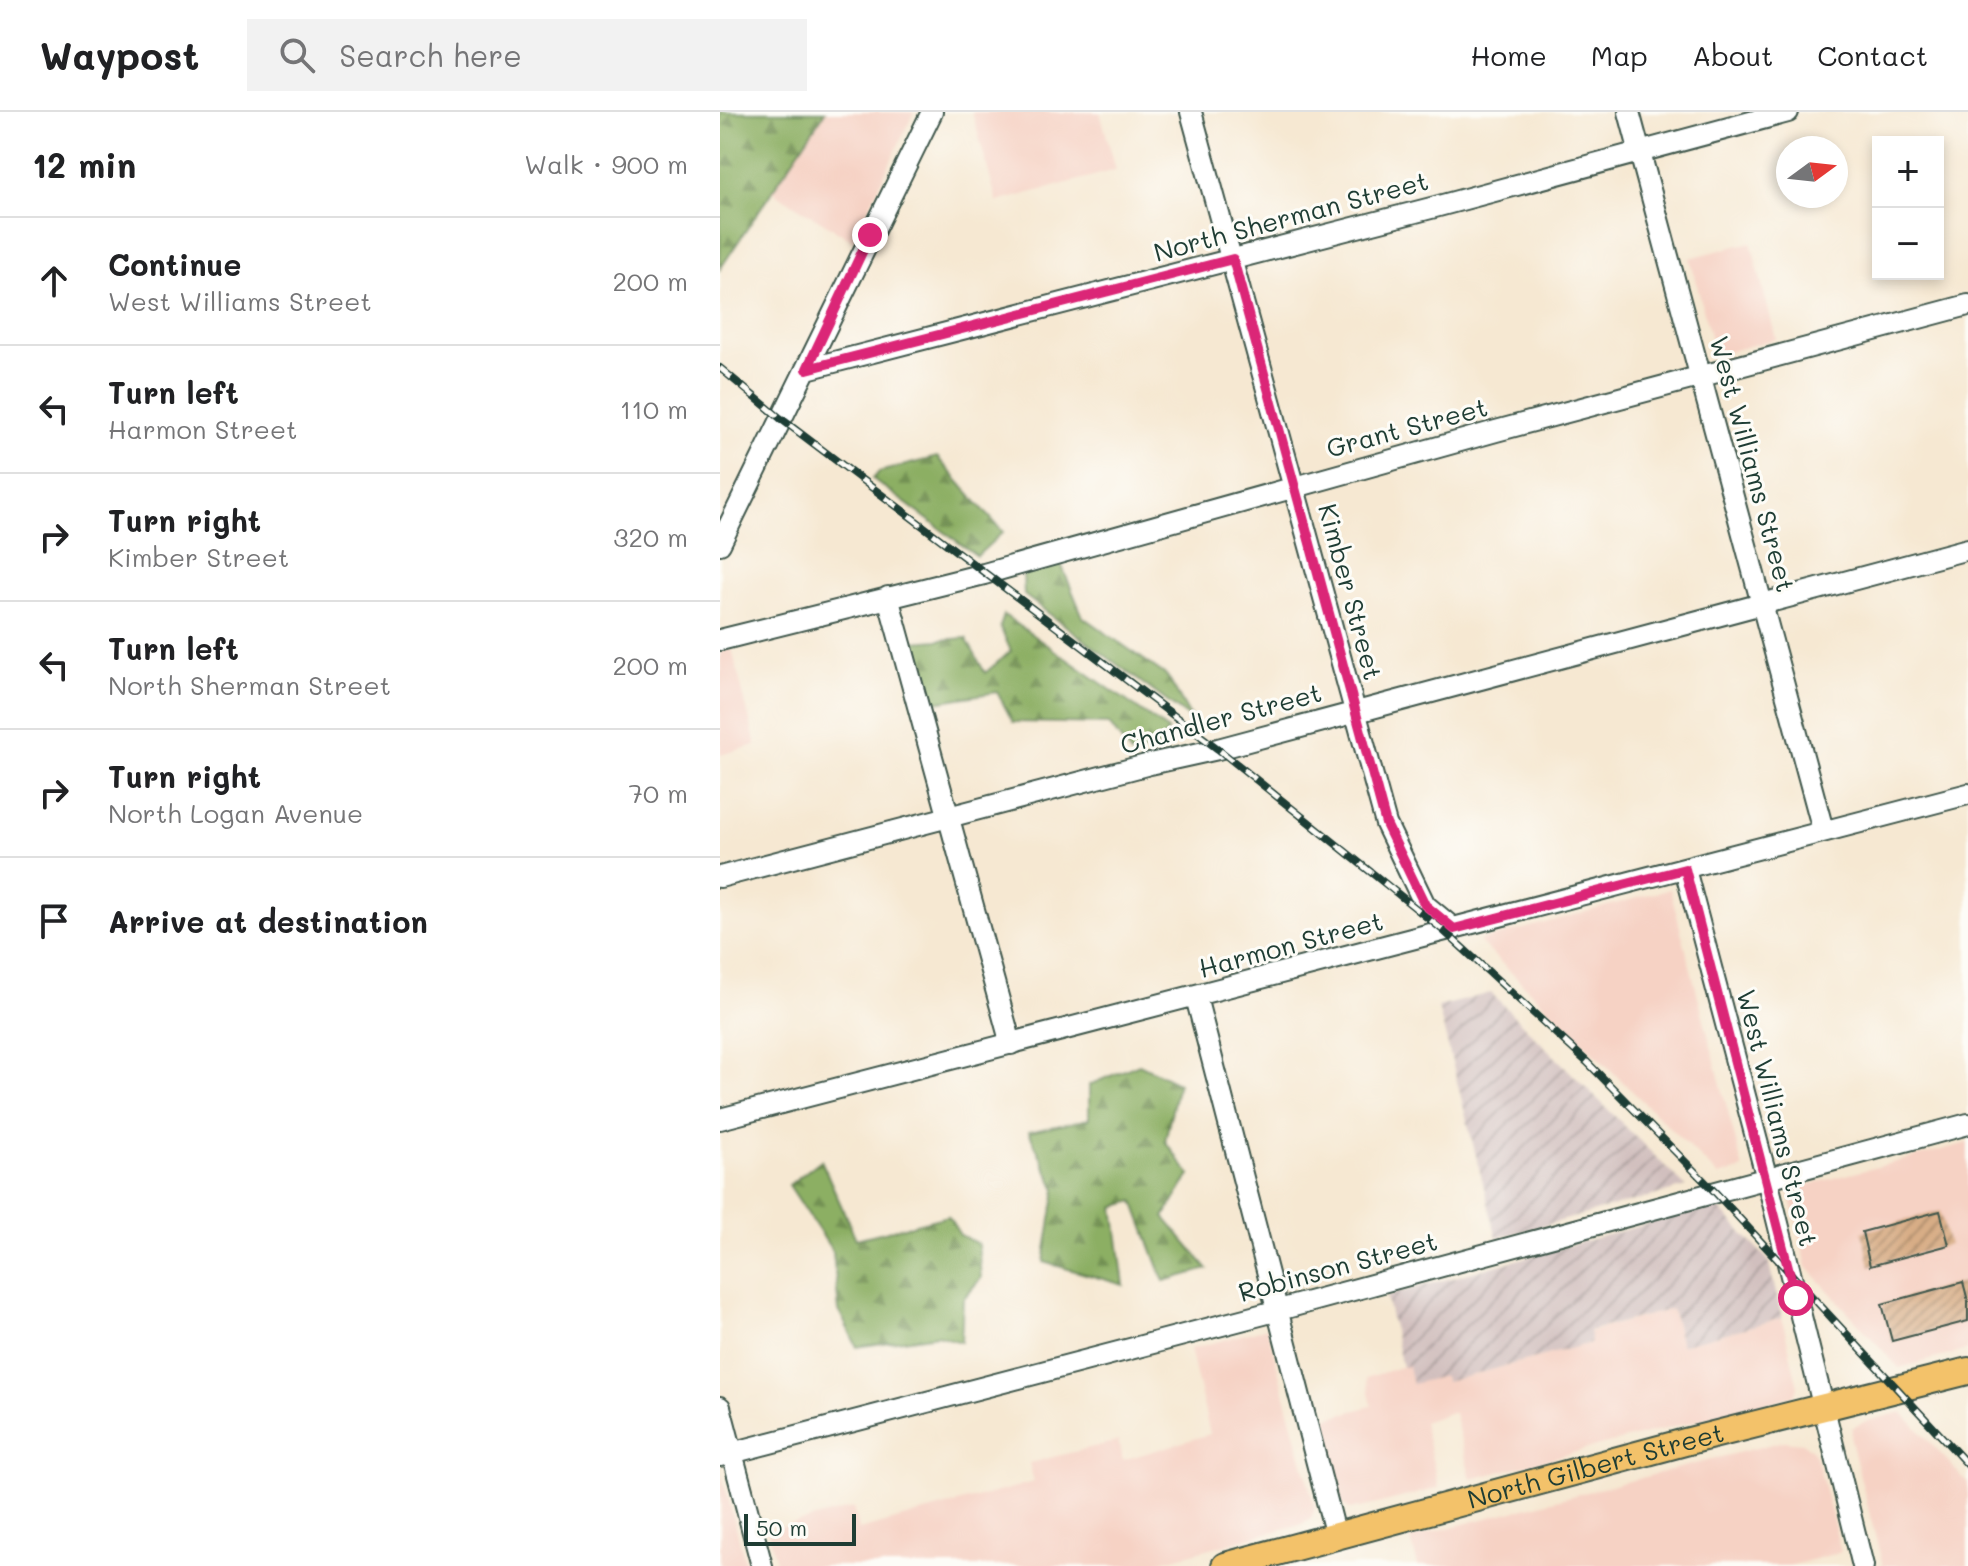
<!DOCTYPE html>
<html lang="en">
<head>
<meta charset="utf-8">
<style>
  :root { --surface:#fff; --page:#f2f2f2; --text:#202124; --muted:#757577; --line:#e0e0e0 }
  body { margin:0; font-family:Mali,sans-serif; background:var(--page); color:var(--text) }
  .controls { position:absolute; right:24px; top:24px; display:grid; overflow:hidden; border-radius:0px; box-shadow:0 4px 12px #0003 }
  .controls button { width:72px; height:72px; display:grid; place-items:center; padding:0; border:0; border-bottom:2px solid var(--line); background:var(--surface); color:var(--text); font:40px sans-serif }
  .compass { position:absolute; left:1056px; top:24px; width:72px; height:72px; border-radius:50%; background:var(--surface); box-shadow:0 4px 12px #0003; rotate:75deg }
  .scale { position:absolute; left:24px; bottom:20px; width:112px; box-sizing:border-box; padding-left:8px; border:4px solid #1f3d34; border-top:0; font-size:22px; line-height:28px; white-space:nowrap; color:#1f3d34; -webkit-text-stroke:6px #fdfcf7; paint-order:stroke }
  .stop { position:absolute; width:24px; height:24px; margin:-18px; border:6px solid #db2777; border-radius:50%; background:#fff }
  .stop.end { background:#db2777; border-color:#fff; box-shadow:0 2px 8px #0008 }
  .list { margin:0; padding:0; list-style:none }
  h2 { display:flex; justify-content:space-between; align-items:center; height:104px; margin:0; padding:0 32px; font-size:34px }
  h2 small { font-size:26px; font-weight:400; color:var(--muted) }
  .list li { display:grid; grid-template-columns:52px 1fr auto; gap:24px; align-items:center; box-sizing:border-box; height:128px; padding:0 32px; border-top:2px solid var(--line) }
  .list b { display:block; font-size:30px; white-space:nowrap }
  .list p { margin:0; font-size:26px; white-space:nowrap; color:var(--muted) }
  .list em { font-size:26px; font-style:normal; color:var(--muted) }
  .icon { flex:none; width:44px; height:44px; fill:none; stroke:currentColor; stroke-width:2; stroke-linecap:round; stroke-linejoin:round }
  .map { position:relative; flex:none; width:1248px; height:1454px; overflow:hidden }
  header { display:flex; align-items:center; gap:48px; box-sizing:border-box; height:112px; padding:0 40px; background:var(--surface); border-bottom:2px solid var(--line) }
  header strong { font-size:38px }
  nav { display:flex; gap:44px; margin-inline-start:auto; font-size:28px }
  .search { width:560px; height:72px; background:var(--page); display:flex; align-items:center; gap:20px; box-sizing:border-box; padding:0 28px; border-radius:0px; color:var(--muted); font-size:30px }
  main { display:flex }
  aside { flex:1; background:var(--surface) }
  .map>svg:first-child { display:block }
  .built { fill:#f6d2c4 }
  .industrial { fill:url(#industrial-furrows) }
  .forest { fill:url(#forest-firs); stroke:#56764c; stroke-width:2 }
  .building { fill:url(#building-hatch) }
  .lines { fill:none; stroke-linecap:round; stroke-linejoin:round }
  .minor-casing { stroke:#3f574c; stroke-width:24 }
  .major-casing { stroke:#3f574c; stroke-width:30 }
  .minor { stroke:#fff; stroke-width:20 }
  .major { stroke:#f3c26a; stroke-width:26 }
  .rail-casing { stroke:#1f3d34; stroke-width:8 }
  .rail { stroke:#fdfcf7; stroke-width:5; stroke-dasharray:15; stroke-linecap:butt }
  .route { stroke:#db2777; stroke-width:10 }
  .labels { text-anchor:middle; stroke-width:6; stroke-linejoin:round; paint-order:stroke }
  .street-label { font-size:26px; fill:#1f3d34; stroke:#fdfcf7 }
</style>
</head>
<body>
<header>
<strong>Waypost</strong>
<div class="search"><svg class="icon" aria-label="search" viewBox="0 0 24 24"><circle cx="10" cy="10" r="6"/><path d="M15 15l6 6"/></svg>Search here</div>
<nav><a>Home</a><a>Map</a><a>About</a><a>Contact</a></nav>
</header>
<main>
<aside>
<h2>12 min<small>Walk · 900 m</small></h2>
<ul class="list">
<li><svg class="icon" aria-label="ahead" viewBox="0 0 24 24"><path d="M12 20V5M6 11l6-6 6 6"/></svg><div><b>Continue</b><p>West Williams Street</p></div><em>200 m</em></li>
<li><svg class="icon" aria-label="left" viewBox="0 0 24 24"><path d="M17 20v-9H6M10 6l-5 5 5 5"/></svg><div><b>Turn left</b><p>Harmon Street</p></div><em>110 m</em></li>
<li><svg class="icon" aria-label="right" viewBox="0 0 24 24"><path d="M7 20v-9h11M14 6l5 5-5 5"/></svg><div><b>Turn right</b><p>Kimber Street</p></div><em>320 m</em></li>
<li><svg class="icon" aria-label="left" viewBox="0 0 24 24"><path d="M17 20v-9H6M10 6l-5 5 5 5"/></svg><div><b>Turn left</b><p>North Sherman Street</p></div><em>200 m</em></li>
<li><svg class="icon" aria-label="right" viewBox="0 0 24 24"><path d="M7 20v-9h11M14 6l5 5-5 5"/></svg><div><b>Turn right</b><p>North Logan Avenue</p></div><em>70 m</em></li>
<li><svg class="icon" aria-label="arrive" viewBox="0 0 24 24"><path d="M6 21V4h12l-3 4 3 4H6"/></svg><div><b>Arrive at destination</b></div></li>
</ul>
</aside>
<div class="map">
<svg width="1248" height="1454" viewBox="0 0 1248 1454">
  <defs>
    <pattern id="industrial-furrows" width="10" height="10" patternUnits="userSpaceOnUse" patternTransform="scale(2)"><rect width="10" height="10" fill="#d1bfbe"/><path d="M-1 1l2-2M0 10L10 0M9 11l2-2" fill="none" stroke="#a99c9b"/></pattern>
    <pattern id="forest-firs" width="22" height="20" patternUnits="userSpaceOnUse" patternTransform="scale(2)"><rect width="22" height="20" fill="#8caf63"/><path d="M5 1l3.5 6h-7zM16 11l3.5 6h-7z" fill="#729052"/></pattern>
    <pattern id="building-hatch" width="6" height="6" patternUnits="userSpaceOnUse" patternTransform="scale(2)"><rect width="6" height="6" fill="#d8ad86"/><path d="M-1 1l2-2M0 6l6-6M5 7l2-2" fill="none" stroke="#af8e6e"/></pattern>
  </defs>
  <rect width="100%" height="100%" fill="#fdfcf7"/>
  <filter id="ink" filterUnits="userSpaceOnUse"><feTurbulence type="fractalNoise" baseFrequency=".0125" numOctaves="2"/><feDisplacementMap in="SourceGraphic" scale="16" xChannelSelector="R" yChannelSelector="G"/><feConvolveMatrix kernelMatrix="1 2 1 2 8 2 1 2 1" color-interpolation-filters="sRGB"/></filter>
  <filter id="wash" filterUnits="userSpaceOnUse"><feTurbulence type="fractalNoise" baseFrequency=".006" numOctaves="4" result="noise"/><feDisplacementMap in="SourceGraphic" scale="32" xChannelSelector="R" yChannelSelector="G"/><feGaussianBlur stdDeviation="1.8" result="paint"/><feColorMatrix in="noise" values="0 0 0 0 0 0 0 0 0 0 0 0 0 0 0 0 0 1.4 0 .05"/><feComposite in="paint" operator="in"/></filter>
  <g filter="url(#wash)">
    <rect width="100%" height="100%" fill="#f6e8d2"/>
    <!-- built -->
    <path class="built" d="M 105,0 L 194,0 L 133,129 L 52,79 Z
      M 252,0 L 380,0 L 396,58 L 277,90 Z
      M 1031,130 L 1056,227 L 995,243 L 970,146 Z
      M 12,537 L 36,633 L 0,643 L 0,540 Z
      M 950,777 L 1023,1057 L 999,1064 L 759,829 Z
      M 1248,1031 L 1248,1238 L 1179,1256 L 1087,1155 L 1069,1078 Z
      M 952,1197 L 961,1233 L 1062,1206 L 1078,1275 L 1073,1284 L 751,1367 L 734,1301 L 729,1301 L 703,1310 L 719,1376 L 641,1396 L 630,1397 L 621,1391 L 599,1308 L 652,1294 L 646,1266 L 687,1253 L 724,1264 L 726,1270 L 871,1231 L 869,1220 Z
      M 547,1216 L 595,1396 L 591,1406 L 582,1412 L 423,1454 L 57,1454 L 48,1418 L 133,1396 L 139,1418 L 314,1370 L 309,1351 L 398,1329 L 403,1348 L 490,1322 L 470,1237 Z
      M 1182,1300 L 1248,1371 L 1248,1454 L 1163,1454 L 1131,1329 L 1132,1316 L 1144,1310 Z
      M 1063,1329 L 1083,1331 L 1092,1338 L 1098,1351 L 1121,1440 L 1069,1454 L 698,1454 L 690,1426 Z
      M 1,1360 L 16,1415 L 26,1454 L 0,1454 Z"/>
    <!-- industrial -->
    <path class="industrial" d="M 771,881 L 966,1075 L 777,1126 L 718,895 Z
      M 996,1093 L 1048,1148 L 1062,1206 L 961,1233 L 952,1197 L 869,1219 L 871,1231 L 726,1270 L 724,1264 L 692,1272 L 688,1254 L 682,1255 L 666,1184 Z"/>
    <!-- forest -->
    <path class="forest" d="M 0,0 L 105,0 L 0,157 Z
      M 217,345 L 283,420 L 257,444 L 153,367 L 159,360 Z
      M 341,452 L 363,505 L 447,564 L 472,608 L 304,483 L 303,461 Z
      M 284,503 L 448,618 L 439,634 L 411,642 L 389,612 L 293,610 L 277,580 L 208,591 L 192,530 L 246,526 L 265,561 L 291,539 L 280,515 Z
      M 419,952 L 458,971 L 445,1029 L 470,1063 L 444,1105 L 488,1157 L 444,1169 L 414,1089 L 394,1095 L 404,1173 L 324,1150 L 336,1077 L 309,1020 L 369,1007 L 369,973 Z
      M 101,1048 L 136,1127 L 228,1104 L 240,1123 L 258,1132 L 261,1166 L 243,1187 L 241,1230 L 217,1223 L 137,1235 L 119,1199 L 113,1140 L 69,1073 Z"/>
    <g id="blocks">
      <!-- building -->
      <path class="building" d="M 1220,1099 L 1229,1133 L 1150,1154 L 1142,1120 Z
        M 1243,1170 L 1248,1189 L 1248,1209 L 1172,1229 L 1162,1192 Z"/>
    </g>
  </g>
  <g filter="url(#ink)">
    <use href="#blocks" fill-opacity="0" stroke="#3f574c" stroke-width="2"/>
    <g class="lines">
      <defs>
        <path id="minor" d="M 471,0 L 666,712 L 705,793 L 734,817
          M 909,0 L 1103,718
          M 87,257 L 715,95 L 1068,0
          M 0,432 L 212,0
          M 168,485 L 291,932
          M 0,528 L 264,462 L 776,319 L 1248,193
          M 965,757 L 1047,1067 L 1143,1454
          M 0,765 L 430,652 L 498,637 L 1248,437
          M 476,885 L 616,1424
          M 0,1007 L 1248,682
          M 0,1295 L 42,1454
          M 0,1344 L 544,1202 L 1248,1012"/>
        <g id="major">
          <path id="s1" d="M 505,1454 L 965,1330 L 1248,1259"/>
        </g>
      </defs>
      <!-- minor casing -->
      <use href="#minor" class="minor-casing"/>
      <!-- major casing -->
      <use href="#major" class="major-casing"/>
      <!-- minor -->
      <use href="#minor" class="minor"/>
      <!-- major -->
      <use href="#major" class="major"/>
      <defs>
        <path id="rail" d="M 0,256 L 60,306 L 498,637 L 724,819 L 867,950 L 995,1080 L 1248,1353"/>
      </defs>
      <!-- rail casing -->
      <use href="#rail" class="rail-casing"/>
      <!-- rail -->
      <use href="#rail" class="rail"/>
    </g>
  </g>
  <g class="lines" filter="url(#ink)">
    <!-- route -->
    <path class="route" d="M 150,123 L 87,257 L 513,147 L 666,712 L 705,793 L 734,817 L 965,757 L 1076,1186"/>
  </g>
  <g class="labels">
    <!-- street labels -->
    <g class="street-label">
      <text transform="translate(571 105) rotate(-15)" y="9">North Sherman Street</text>
      <text transform="translate(687 316) rotate(-15)" y="9">Grant Street</text>
      <text transform="translate(1032 352) rotate(75)" y="9">West Williams Street</text>
      <text transform="translate(630 480) rotate(75)" y="9">Kimber Street</text>
      <text transform="translate(501 607) rotate(-15)" y="9">Chandler Street</text>
      <text transform="translate(571 833) rotate(-15)" y="9">Harmon Street</text>
      <text transform="translate(1057 1006) rotate(76)" y="9">West Williams Street</text>
      <text transform="translate(618 1155) rotate(-15)" y="9">Robinson Street</text>
      <text dy="9" stroke="none"><textPath href="#s1" startOffset="384">North Gilbert Street</textPath></text>
    </g>
  </g>
</svg>
<div class="controls">
<button>+</button>
<button>−</button>
</div>
<svg class="compass" viewBox="-18 -18 36 36"><path d="M0-13l5 13h-10z" fill="#e53935"/><path d="M0 13l5-13h-10z" fill="#757577"/></svg>
<div class="scale">50 m</div>
<div class="stop" style="left:1076px;top:1186px"></div>
<div class="stop end" style="left:150px;top:123px"></div>
</div>
</main>
</body>
</html>
